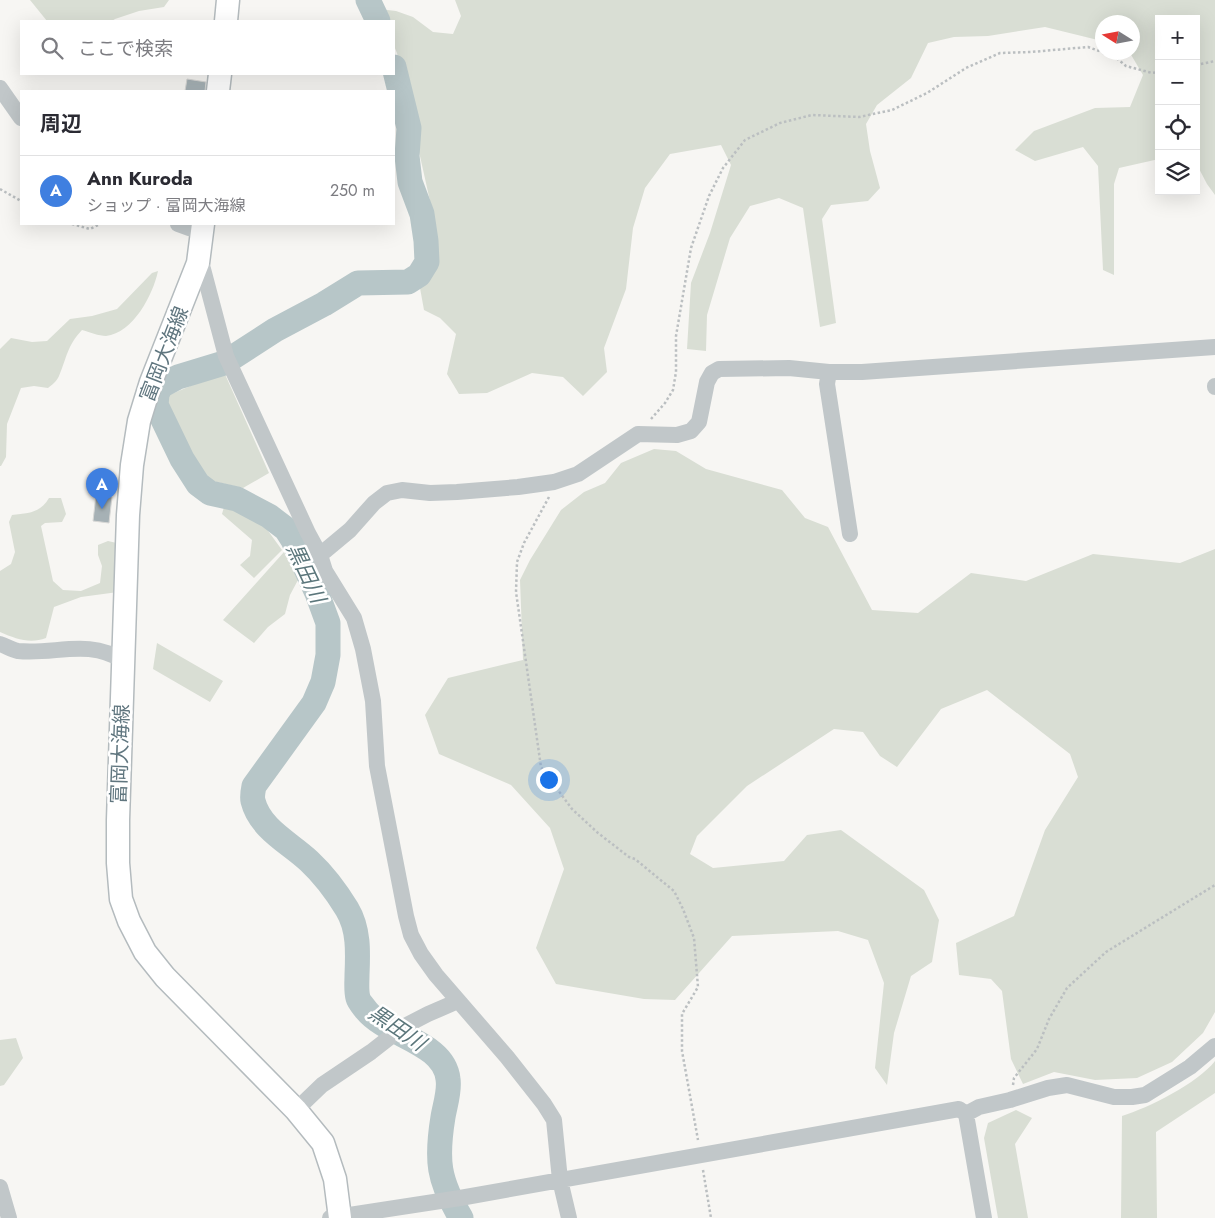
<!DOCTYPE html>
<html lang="ja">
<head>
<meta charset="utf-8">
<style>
  :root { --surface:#fff; --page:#f2f2f3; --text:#2b2b33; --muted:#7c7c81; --line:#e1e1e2; --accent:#e93421 }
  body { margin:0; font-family:Jost,"Noto Sans JP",sans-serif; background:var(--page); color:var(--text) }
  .controls { position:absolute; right:15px; top:15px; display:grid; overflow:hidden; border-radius:0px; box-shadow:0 5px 20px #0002 }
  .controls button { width:45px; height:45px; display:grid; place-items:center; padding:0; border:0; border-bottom:1px solid var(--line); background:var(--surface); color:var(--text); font:25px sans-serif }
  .compass { position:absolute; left:1095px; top:15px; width:45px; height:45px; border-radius:50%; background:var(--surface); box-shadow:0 5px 20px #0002; rotate:281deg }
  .you { position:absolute; left:548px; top:779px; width:18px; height:18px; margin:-12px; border:4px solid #fff; border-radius:50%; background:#1a73e8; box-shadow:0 0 0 8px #1a73e833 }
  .badge { display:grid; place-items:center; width:32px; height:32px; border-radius:50%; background:var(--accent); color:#fff; font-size:16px; font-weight:700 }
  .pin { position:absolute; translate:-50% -41px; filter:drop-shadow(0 1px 2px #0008) }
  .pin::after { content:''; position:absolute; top:26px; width:18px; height:15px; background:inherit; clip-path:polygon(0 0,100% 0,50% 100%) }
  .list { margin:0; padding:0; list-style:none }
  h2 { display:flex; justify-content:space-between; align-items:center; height:65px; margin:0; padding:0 20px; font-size:21px }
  h2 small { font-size:16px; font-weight:400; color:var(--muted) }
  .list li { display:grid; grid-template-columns:32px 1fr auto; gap:15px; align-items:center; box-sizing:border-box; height:70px; padding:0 20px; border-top:1px solid var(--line) }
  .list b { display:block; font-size:19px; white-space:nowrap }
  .list p { margin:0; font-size:16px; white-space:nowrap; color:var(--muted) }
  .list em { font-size:16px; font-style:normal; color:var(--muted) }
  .icon { flex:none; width:28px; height:28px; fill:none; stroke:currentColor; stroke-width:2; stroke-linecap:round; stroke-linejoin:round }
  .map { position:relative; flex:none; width:1215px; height:1218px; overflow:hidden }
  .search { position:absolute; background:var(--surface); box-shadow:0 5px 20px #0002; left:20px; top:20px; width:375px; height:55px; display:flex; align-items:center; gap:12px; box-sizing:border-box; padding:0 18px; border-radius:0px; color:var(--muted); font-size:19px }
  .panel { position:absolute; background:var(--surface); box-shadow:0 5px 20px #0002; left:20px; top:90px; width:375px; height:135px; border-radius:0px }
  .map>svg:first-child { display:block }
  .green { fill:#d9ded4 }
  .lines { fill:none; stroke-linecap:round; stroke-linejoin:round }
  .river { stroke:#b7c6c8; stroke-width:25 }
  .building { fill:#a6b1b5; stroke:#d8d8d6 }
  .secondary-casing { stroke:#b4bbbe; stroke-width:25 }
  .path { stroke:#bbbfc1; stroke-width:2.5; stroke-dasharray:2.5 2.5; stroke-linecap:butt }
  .minor { stroke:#c1c7c9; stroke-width:16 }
  .secondary { stroke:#fff; stroke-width:22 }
  .labels { text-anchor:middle; stroke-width:5; stroke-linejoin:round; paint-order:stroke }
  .street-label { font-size:20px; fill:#60767f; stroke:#fff }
  .water-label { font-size:21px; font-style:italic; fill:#5b767b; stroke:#fff }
</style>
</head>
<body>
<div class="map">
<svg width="1215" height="1218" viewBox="0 0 1215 1218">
  <rect width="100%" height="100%" fill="#f7f6f3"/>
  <!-- green -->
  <path class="green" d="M 30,0 L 169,0 L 164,7 L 139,11 L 115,19 L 112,21 L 47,21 Z
    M 455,0 L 1215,0 L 1215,195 L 1207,184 L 1196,163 L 1196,19 L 1159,19 L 1159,159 L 1119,168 L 1114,184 L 1114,275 L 1103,270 L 1098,166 L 1083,147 L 1035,161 L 1015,150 L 1034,131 L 1095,108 L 1130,107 L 1143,75 L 1130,53 L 1132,52 L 1132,22 L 1102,22 L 1102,41 L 1045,27 L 988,36 L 954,37 L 928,43 L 911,78 L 877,105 L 866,124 L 870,151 L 880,188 L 868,201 L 831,205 L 822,219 L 836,323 L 820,327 L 803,208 L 779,198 L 750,206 L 730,238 L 707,315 L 706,351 L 687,349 L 691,283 L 710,233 L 731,165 L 721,145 L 670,154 L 645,188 L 633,228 L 626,289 L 604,348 L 607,372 L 583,396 L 563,377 L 532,373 L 487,393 L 459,394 L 447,374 L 456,334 L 440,318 L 424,310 L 420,288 L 435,260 L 432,210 L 397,53 L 394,46 L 394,21 L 384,21 L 379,9 L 396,11 L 413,17 L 433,32 L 453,34 L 461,16 Z
    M 158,271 C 153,295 133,333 106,336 C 99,336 89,332 82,330 C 67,346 67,357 59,376 C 57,381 52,385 48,388 L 34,386 L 21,388 L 7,424 L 6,457 L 1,466 L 0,466 L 0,349 L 11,338 L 32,342 L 47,341 L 70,319 L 92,316 L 117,309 L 152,273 Z
    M 224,372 L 269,473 L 243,488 L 208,480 L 194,464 L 166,410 L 169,395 Z
    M 654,449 L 676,451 L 706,469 L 782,490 L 805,518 L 828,527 L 872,610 L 918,613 L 971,573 L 1026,581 L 1093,554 L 1180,563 L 1215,549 L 1215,1012 L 1203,1033 L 1172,1062 L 1137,1078 L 1095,1080 L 1054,1072 L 1023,1084 L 1011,1059 L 1002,991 L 991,979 L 959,975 L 956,943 L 1014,916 L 1045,830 L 1078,777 L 1070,754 L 987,690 L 941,709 L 897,767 L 880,756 L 863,732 L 834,729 L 747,786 L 697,836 L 690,854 L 713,868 L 784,861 L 807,835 L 841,830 L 924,890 L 939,920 L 932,962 L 911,976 L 894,1033 L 887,1085 L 875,1068 L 884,983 L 868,940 L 838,931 L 732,936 L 675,1000 L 644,999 L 556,984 L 536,948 L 564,869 L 550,828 L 511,785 L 439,754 L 425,715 L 448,678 L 523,660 L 520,580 L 530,560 L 561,510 L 584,492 L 605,483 L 621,463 Z
    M 49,498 L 61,498 L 66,514 L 62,522 L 45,523 L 41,526 L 53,581 L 63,590 L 81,591 L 100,583 L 102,566 L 98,555 L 98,545 L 108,541 L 121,544 L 118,592 L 81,597 L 54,607 L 46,638 C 30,644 16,639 0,632 L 0,571 L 11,564 L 15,552 L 9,522 L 12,515 C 29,513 40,513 49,498 Z
    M 224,507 L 239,509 L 266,528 L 282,550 L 254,578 L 240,565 L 250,556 L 252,540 L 222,514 Z
    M 284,552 L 298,580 L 290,595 L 285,614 L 268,627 L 254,643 L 223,620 Z
    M 157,643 L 223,681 L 210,702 L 153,669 Z
    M 16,1038 L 23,1058 L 4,1085 L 0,1086 L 0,1040 Z
    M 1215,1061 L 1215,1093 L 1156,1132 L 1157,1218 L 1121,1218 L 1122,1116 C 1148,1108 1198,1083 1215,1061 Z
    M 1016,1110 L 1032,1118 L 1015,1144 L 1028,1218 L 998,1218 L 984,1138 L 988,1123 Z"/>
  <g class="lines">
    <!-- river -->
    <path class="river" d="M 368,0 L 378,21
      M 394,67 L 409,128 L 407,156 L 410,182 L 422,214 L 426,241 L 427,262 L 419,275 L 408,282 L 358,283 L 324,304 L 275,330 L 224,363 L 178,377 L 161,386 L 157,394 L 156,405 L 182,459 L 198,484 L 210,493 L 237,499 L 269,516 L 286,529 L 293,540 L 317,593 L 328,623 L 328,655 L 323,682 L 314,703 L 254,786 C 253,791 252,797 253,801 C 260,829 290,843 309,861 C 324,875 336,891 347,909 C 359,929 358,952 357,975 C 357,982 356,991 358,998 C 359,1002 364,1007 366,1010 C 387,1036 444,1042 448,1079 C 450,1091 445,1105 443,1117 C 436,1160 438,1180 461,1218"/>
  </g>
  <!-- building -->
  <path class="building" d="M 187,79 L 206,82 L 205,91 L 185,91 Z
    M 96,495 L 112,497 L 109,523 L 93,521 Z"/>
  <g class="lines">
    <defs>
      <path id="secondary" d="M 226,21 L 228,0
        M 218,91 L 220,74
        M 203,224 L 198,263 L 151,382 L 139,421 L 132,465 L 128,515 L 118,820 L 118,863 L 121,899 L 129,921 L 145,952 L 165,977 L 296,1110 L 323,1143 L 335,1179 L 340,1218"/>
    </defs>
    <!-- secondary casing -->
    <use href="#secondary" class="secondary-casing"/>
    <!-- path -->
    <path class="path" d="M 1103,53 L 1114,56 L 1126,66 L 1152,73 L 1159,72
      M 1196,65 L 1215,61
      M 0,189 L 21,201
      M 72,224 L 90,229 L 100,224
      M 651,419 L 665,403 L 673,390 L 676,372 L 676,336 L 691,248 L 709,196 L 723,168 L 745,140 L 780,123 L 812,115 L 859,117 L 892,110 L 927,93 L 966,68 L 1000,53 L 1031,52 L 1088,47 L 1102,52
      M 549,497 L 524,543 L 517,562 L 516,592 L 541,767 L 572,809 L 598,833 L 629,857 L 635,859 L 674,891 L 683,909 L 694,938 L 698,987 L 682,1014 L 682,1051 L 698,1140
      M 1013,1085 L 1014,1078 L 1037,1049 L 1049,1019 L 1067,988 L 1106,952 L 1215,885
      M 703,1170 L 711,1218"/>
    <!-- minor -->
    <path class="minor" d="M 0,88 L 21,118
      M 178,224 L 189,228 L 202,230
      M 198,263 L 203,269 L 226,356 L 308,533 L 320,555 L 325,571 L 354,618 L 363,649 L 373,701 L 377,766 L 406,916 L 411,935 L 421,954 L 436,975 L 507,1057 L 544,1104 L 554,1120 L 560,1180 L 569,1218
      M 829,372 L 827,384 L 850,534
      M 1215,387 L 1215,386
      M 320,555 L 350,530 L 374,503 L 387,493 L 402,490 L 430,493 L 457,492 L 518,487 L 554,482 L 578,474 L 638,434 L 677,435 L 691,431 L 699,422 L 707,382 L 712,373 L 719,369 L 789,368 L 829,372 L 862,372 L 1215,347
      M 0,644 C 6,646 12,650 18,651 C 56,655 87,638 124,661
      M 296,1110 L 322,1085 L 371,1052 L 403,1027 L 428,1014 L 458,1001
      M 966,1114 L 979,1107 L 1010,1100 L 1048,1088 L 1067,1085 L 1114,1097 L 1132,1097 L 1145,1095 L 1190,1067 L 1215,1046
      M 0,1187 L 9,1218
      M 330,1218 L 460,1198 L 959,1109 L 966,1114 L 984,1218"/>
    <!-- secondary -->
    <use href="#secondary" class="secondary"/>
  </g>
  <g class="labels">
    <!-- street labels -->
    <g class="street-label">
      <text transform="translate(164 354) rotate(-69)" y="7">富岡大海線</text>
      <text transform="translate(120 754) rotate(-88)" y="7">富岡大海線</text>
    </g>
    <!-- water labels -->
    <g class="water-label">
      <text transform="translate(306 573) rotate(65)" y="7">黒田川</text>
      <text transform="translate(397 1028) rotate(34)" y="7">黒田川</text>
    </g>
  </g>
</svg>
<div class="controls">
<button>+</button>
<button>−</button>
<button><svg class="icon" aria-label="locate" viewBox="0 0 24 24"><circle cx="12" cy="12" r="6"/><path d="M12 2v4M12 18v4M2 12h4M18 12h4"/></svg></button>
<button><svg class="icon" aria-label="layers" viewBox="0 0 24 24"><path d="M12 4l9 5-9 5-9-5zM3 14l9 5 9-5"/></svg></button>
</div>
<svg class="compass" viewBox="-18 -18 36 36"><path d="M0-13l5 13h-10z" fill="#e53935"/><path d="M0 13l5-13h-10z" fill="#7c7c81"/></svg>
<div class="you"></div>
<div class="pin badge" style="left:102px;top:509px;background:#3f7fe0">A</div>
<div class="search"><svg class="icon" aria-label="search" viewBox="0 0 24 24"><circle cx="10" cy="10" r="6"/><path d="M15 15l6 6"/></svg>ここで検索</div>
<section class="panel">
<h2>周辺<small></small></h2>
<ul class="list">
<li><span class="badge" style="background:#3f7fe0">A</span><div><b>Ann Kuroda</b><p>ショップ · 富岡大海線</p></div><em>250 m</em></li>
</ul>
</section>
</div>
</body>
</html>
